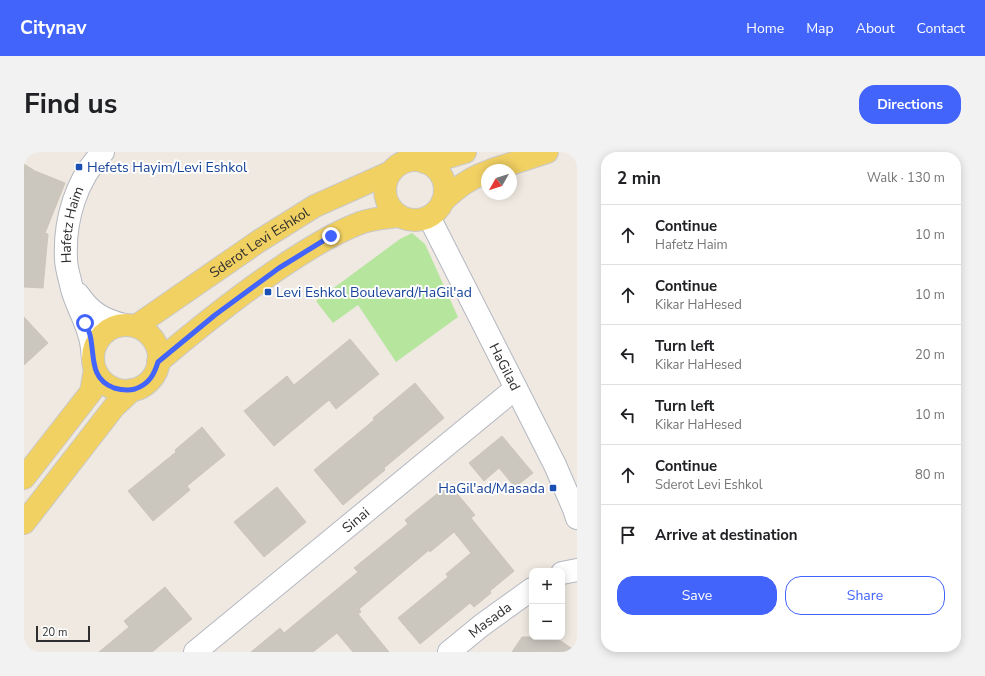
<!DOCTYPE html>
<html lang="en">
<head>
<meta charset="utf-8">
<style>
  :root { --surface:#fff; --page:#f2f2f2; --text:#202124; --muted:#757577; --line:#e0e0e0; --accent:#4264fb }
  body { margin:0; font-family:"Nunito Sans",sans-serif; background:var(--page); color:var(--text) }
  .controls { position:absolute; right:12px; bottom:12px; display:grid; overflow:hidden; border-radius:8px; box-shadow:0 2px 10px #0003 }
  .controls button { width:36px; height:36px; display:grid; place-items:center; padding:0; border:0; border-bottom:1px solid var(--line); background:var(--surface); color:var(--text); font:20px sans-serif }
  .compass { position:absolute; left:457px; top:12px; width:36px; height:36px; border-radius:50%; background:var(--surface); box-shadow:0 2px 10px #0003; rotate:231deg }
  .scale { position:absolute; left:12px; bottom:10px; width:54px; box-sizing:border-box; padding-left:4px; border:2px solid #2e2e2e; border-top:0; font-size:11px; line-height:14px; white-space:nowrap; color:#2e2e2e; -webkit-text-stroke:3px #fff; paint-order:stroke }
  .stop { position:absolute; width:12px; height:12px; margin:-9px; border:3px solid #4264fb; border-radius:50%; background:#fff }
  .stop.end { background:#4264fb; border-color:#fff; box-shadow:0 1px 4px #0008 }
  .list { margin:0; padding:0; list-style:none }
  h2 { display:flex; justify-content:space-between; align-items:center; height:52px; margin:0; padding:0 16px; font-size:17px }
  h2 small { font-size:13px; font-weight:400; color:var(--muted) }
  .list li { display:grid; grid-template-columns:26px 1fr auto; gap:12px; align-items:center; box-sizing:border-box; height:60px; padding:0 16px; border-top:1px solid var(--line) }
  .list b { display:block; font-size:15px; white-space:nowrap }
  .list p { margin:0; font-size:13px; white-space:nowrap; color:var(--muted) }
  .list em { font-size:13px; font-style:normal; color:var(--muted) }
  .actions { display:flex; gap:8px; padding:12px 16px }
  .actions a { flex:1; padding:9px 0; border:1px solid var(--accent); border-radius:16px; text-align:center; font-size:14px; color:var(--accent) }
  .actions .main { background:var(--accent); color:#fff }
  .icon { flex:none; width:22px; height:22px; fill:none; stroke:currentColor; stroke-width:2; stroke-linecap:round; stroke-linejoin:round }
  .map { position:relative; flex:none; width:553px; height:500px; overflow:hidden; border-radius:16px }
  header { display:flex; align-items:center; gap:24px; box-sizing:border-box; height:56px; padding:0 20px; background:var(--accent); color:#fff }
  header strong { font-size:19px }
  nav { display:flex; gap:22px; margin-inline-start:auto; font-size:14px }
  .intro { display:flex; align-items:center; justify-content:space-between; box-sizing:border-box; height:96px; padding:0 24px }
  h1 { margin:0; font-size:28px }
  .button { padding:10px 18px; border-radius:16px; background:var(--accent); color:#fff; font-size:14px; font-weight:700 }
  main { display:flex; gap:24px; padding:0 24px }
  aside { flex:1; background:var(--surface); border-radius:16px; box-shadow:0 2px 10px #0003 }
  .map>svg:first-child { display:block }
  .green { fill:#b6e59e }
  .building { fill:#cbc7bf; stroke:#cbc5ba }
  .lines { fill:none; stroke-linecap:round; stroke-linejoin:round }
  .minor-casing { stroke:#b4b7c1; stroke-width:24 }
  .major-casing { stroke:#c9c9c9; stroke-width:24 }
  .minor { stroke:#fff; stroke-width:22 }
  .major { stroke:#f2d163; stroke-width:22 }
  .route { stroke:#4264fb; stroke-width:5 }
  .transit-dot { fill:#1a4fb4; stroke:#fff; stroke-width:1.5 }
  .labels { text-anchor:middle; stroke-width:4; stroke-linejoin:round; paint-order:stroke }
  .transit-label { font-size:14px; fill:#164399; stroke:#fff; text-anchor:start }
  .street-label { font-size:14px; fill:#2e2e2e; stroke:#fff }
</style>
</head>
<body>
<header>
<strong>Citynav</strong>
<nav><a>Home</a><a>Map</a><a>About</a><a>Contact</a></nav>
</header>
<div class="intro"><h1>Find us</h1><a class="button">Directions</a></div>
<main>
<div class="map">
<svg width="553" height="500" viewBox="0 0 553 500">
  <rect width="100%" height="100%" fill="#efe9e1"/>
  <!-- green -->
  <path class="green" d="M 388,81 L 401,92 L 434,165 L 372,210 L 334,153 L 309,171 L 292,149 L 376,87 Z"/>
  <!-- building -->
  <path class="building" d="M 0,12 L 11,19 L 41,31 L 21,81 L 24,82 L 19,136 L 0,135 Z
    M 0,165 L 24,191 L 0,213 Z
    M 326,187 L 355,222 L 312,257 L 305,248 L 250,294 L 220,259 L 263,224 L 270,233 Z
    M 391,231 L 420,266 L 360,316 L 361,318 L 319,353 L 290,318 L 350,268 L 349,266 Z
    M 178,275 L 201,303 L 163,334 L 166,338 L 129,369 L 104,339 L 152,300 L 151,298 Z
    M 478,284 L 509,321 L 491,335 L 475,316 L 460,329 L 445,311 Z
    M 425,332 L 451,363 L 447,366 L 490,419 L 466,439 L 467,441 L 450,455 L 446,451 L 396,492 L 374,466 L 424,425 L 422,422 L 447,401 L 430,380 L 406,400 L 405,398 L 335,457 L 337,460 L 334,462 L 365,500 L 329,500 L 313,481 L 289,500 L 227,500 L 256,476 L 260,481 L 334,420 L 330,416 L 384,372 L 381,368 Z
    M 253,335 L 282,370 L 240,405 L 210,370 Z
    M 141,435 L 168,467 L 128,500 L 75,500 L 105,475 L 100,469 Z
    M 498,485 L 531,485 L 553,500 L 488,500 Z"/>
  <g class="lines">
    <defs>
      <g id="minor">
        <path id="s1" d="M 405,65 L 531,313 L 550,357 L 553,366"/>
        <path d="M 54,142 C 66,160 79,168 100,173"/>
        <path id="s2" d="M 69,206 C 68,199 68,190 65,182 C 61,167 52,152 48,137 C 46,127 42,116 42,107 C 40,69 52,27 79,0"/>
        <path d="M 538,421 L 553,418"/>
        <path id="s3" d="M 171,500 L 492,236"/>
        <path id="s4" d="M 425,500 L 458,473 L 508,437"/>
      </g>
      <g id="major">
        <circle cx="391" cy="38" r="30"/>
        <path d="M 400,10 L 421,6 L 441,0"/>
        <path d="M 468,18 L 523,0"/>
        <path d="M 419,49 C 433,36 444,27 463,20"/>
        <circle cx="102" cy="206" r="33"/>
        <path id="s5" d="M 112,174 L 235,89 L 291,54 L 367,20"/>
        <path d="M 134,210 C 180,171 226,134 277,102 C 296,90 315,79 336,71 C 349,66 362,66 375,64"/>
        <path d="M 0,326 L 67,240 L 71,218"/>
        <path d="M 0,371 L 90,255 L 108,238"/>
      </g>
    </defs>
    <!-- minor casing -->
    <use href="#minor" class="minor-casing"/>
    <!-- major casing -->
    <use href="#major" class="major-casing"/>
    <!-- minor -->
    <use href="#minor" class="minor"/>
    <!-- major -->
    <use href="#major" class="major"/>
  </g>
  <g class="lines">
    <!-- route -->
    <path class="route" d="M 61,171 C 63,175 65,179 66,183 C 71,203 65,227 90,236 C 97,238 104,239 111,237 C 125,232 130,223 134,210 L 191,163 L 255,116 L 307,84"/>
  </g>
  <!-- markers -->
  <g class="transit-dot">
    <rect x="51" y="11" width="8" height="8" rx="2"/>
    <rect x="240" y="136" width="8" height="8" rx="2"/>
    <rect x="525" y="332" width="8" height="8" rx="2"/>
  </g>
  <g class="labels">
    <!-- transit labels -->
    <g class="transit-label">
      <text x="63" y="20">Hefets Hayim/Levi Eshkol</text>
      <text x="252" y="145">Levi Eshkol Boulevard/HaGil'ad</text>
      <text x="521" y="341" text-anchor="end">HaGil'ad/Masada</text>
    </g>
    <!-- street labels -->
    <g class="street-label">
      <text dy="5" stroke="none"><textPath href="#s2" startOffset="138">Hafetz Haim</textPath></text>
      <text dy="5" stroke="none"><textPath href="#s5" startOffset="149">Sderot Levi Eshkol</textPath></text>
      <text dy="5" stroke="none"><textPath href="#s1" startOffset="168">HaGilad</textPath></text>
      <text dy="5" stroke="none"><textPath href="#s3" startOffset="208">Sinai</textPath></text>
      <text dy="5" stroke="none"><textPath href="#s4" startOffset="52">Masada</textPath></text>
    </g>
  </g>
</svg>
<div class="controls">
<button>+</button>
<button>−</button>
</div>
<svg class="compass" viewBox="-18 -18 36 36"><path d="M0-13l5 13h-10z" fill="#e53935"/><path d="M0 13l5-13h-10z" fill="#757577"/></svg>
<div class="scale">20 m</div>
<div class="stop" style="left:61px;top:171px"></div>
<div class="stop end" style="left:307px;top:84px"></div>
</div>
<aside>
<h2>2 min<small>Walk · 130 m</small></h2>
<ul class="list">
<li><svg class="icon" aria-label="ahead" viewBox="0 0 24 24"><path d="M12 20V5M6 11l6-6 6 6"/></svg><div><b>Continue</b><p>Hafetz Haim</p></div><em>10 m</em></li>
<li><svg class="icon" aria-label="ahead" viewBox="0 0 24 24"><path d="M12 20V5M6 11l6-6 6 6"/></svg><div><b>Continue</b><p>Kikar HaHesed</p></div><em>10 m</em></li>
<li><svg class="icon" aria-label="left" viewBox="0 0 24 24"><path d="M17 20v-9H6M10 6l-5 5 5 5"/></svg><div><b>Turn left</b><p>Kikar HaHesed</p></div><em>20 m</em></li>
<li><svg class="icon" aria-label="left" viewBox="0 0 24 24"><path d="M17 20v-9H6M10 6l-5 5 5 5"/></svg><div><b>Turn left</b><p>Kikar HaHesed</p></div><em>10 m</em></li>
<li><svg class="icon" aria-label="ahead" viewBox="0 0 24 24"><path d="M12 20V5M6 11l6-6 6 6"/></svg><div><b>Continue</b><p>Sderot Levi Eshkol</p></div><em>80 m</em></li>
<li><svg class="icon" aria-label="arrive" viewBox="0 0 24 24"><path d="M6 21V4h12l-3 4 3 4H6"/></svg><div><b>Arrive at destination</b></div></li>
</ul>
<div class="actions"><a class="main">Save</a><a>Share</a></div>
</aside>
</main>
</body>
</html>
